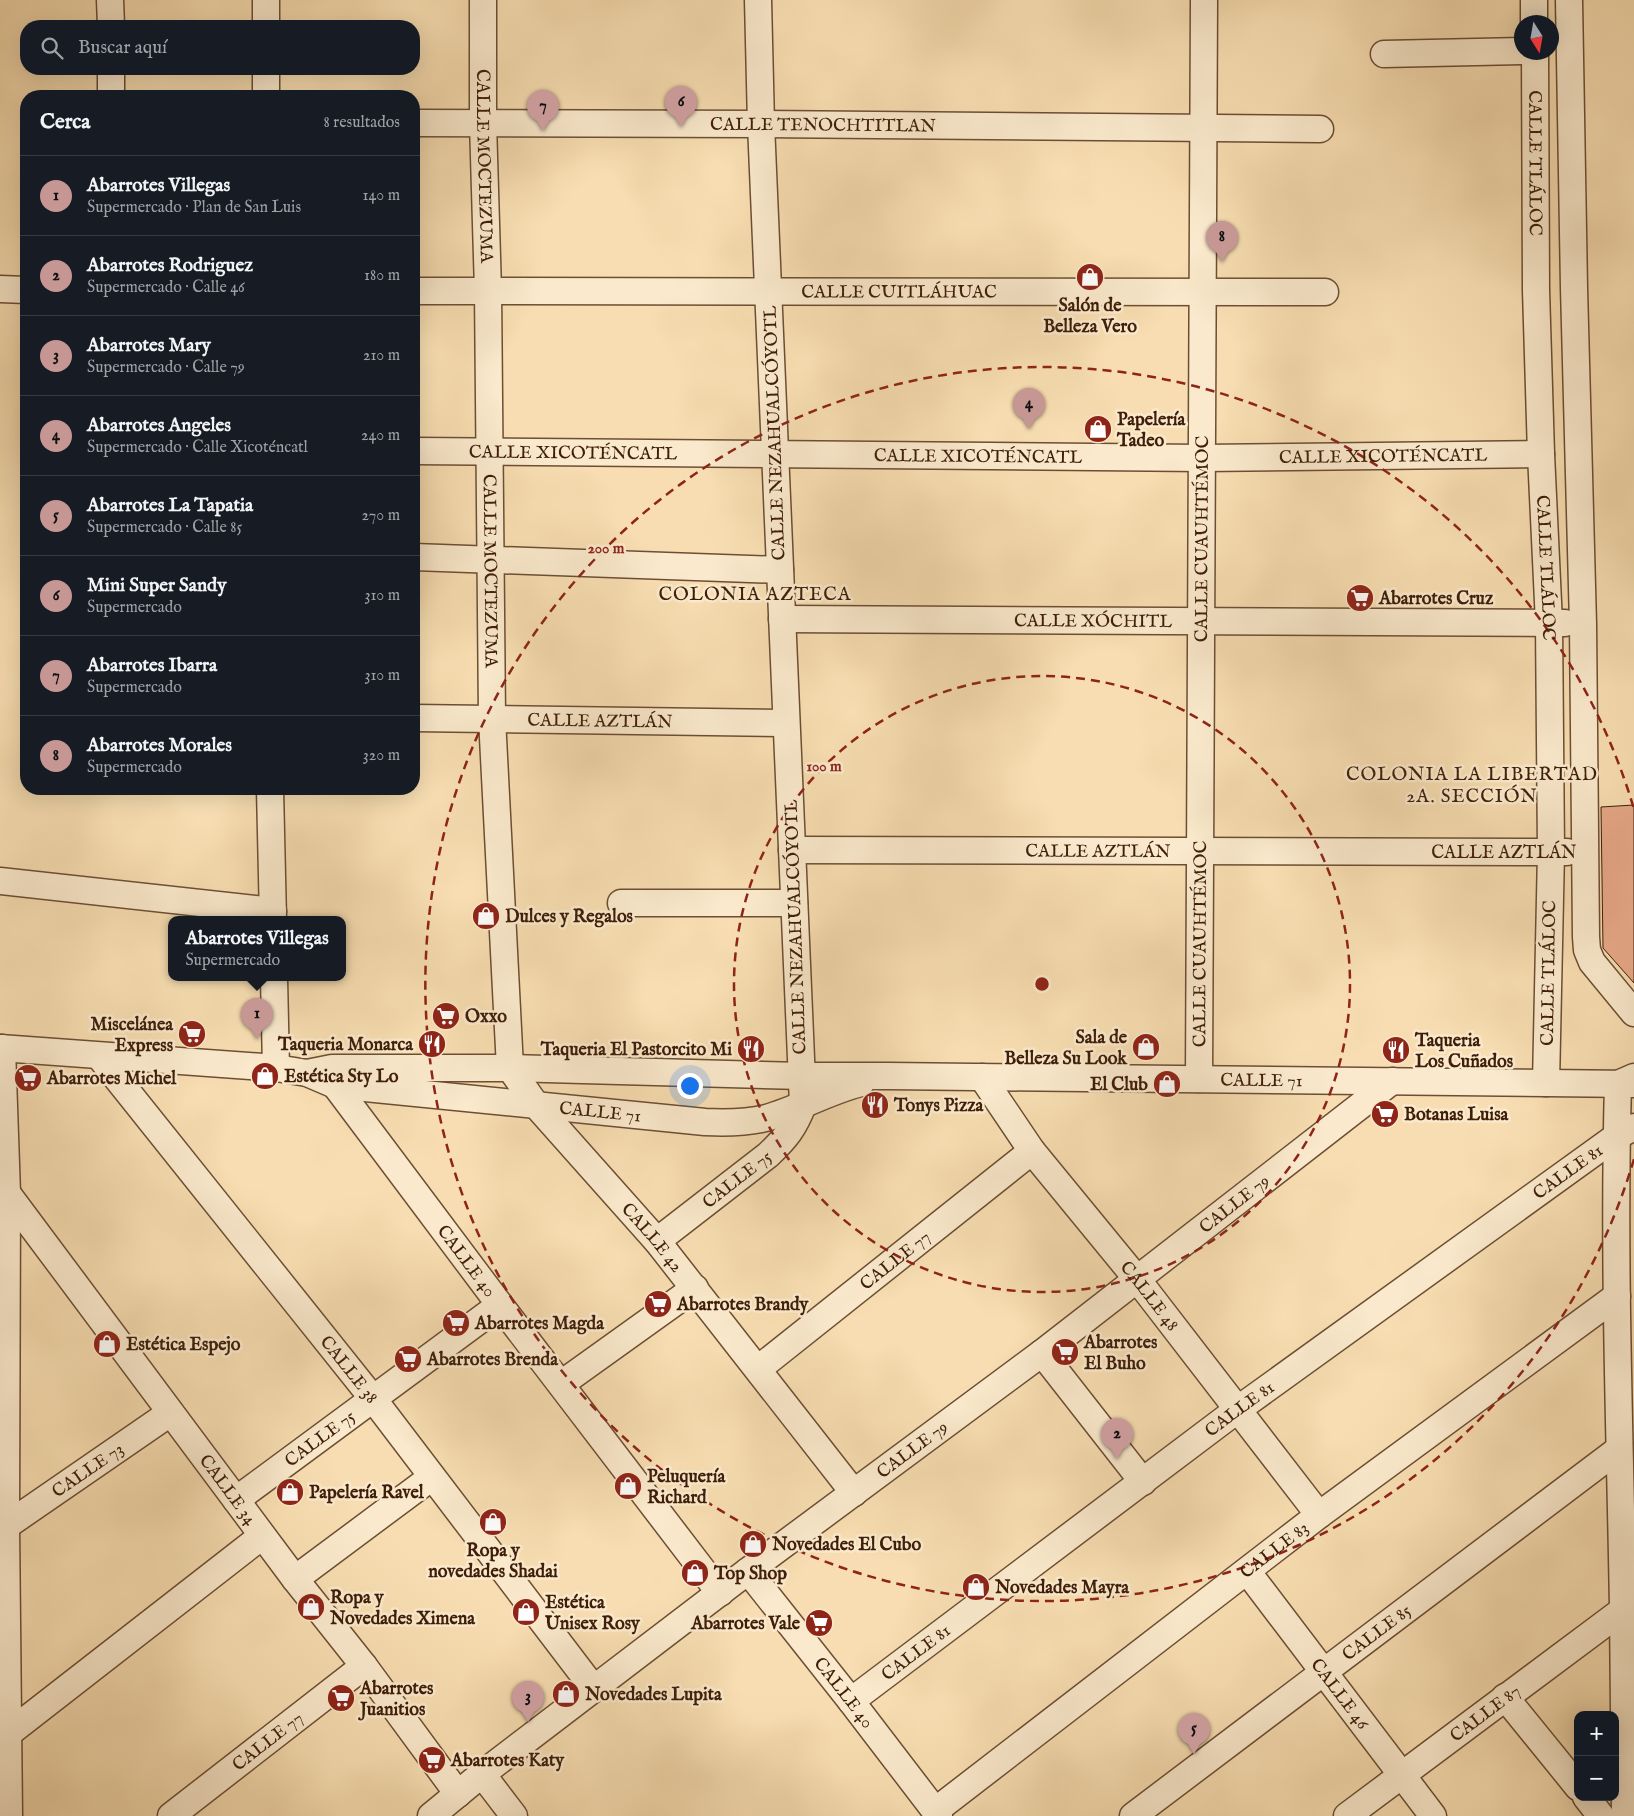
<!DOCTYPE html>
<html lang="es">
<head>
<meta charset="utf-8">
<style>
  :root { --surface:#171b24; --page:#20242c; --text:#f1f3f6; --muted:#9ea1a6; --line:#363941; --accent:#c59692 }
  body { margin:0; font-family:"IM FELL English",serif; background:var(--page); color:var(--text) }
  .controls { position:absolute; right:15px; bottom:15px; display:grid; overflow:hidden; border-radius:10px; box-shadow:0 5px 20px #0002 }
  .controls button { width:45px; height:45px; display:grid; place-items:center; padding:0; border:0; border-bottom:1px solid var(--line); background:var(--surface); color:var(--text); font:25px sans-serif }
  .compass { position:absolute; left:1514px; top:15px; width:45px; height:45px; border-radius:50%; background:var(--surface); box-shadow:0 5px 20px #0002; rotate:169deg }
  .you { position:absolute; left:689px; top:1085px; width:18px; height:18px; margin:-12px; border:4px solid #fff; border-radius:50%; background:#1a73e8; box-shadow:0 0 0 8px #1a73e833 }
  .badge { display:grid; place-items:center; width:32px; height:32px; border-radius:50%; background:var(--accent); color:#111; font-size:16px; font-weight:700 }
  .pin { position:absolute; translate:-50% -41px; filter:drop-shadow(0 1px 2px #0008) }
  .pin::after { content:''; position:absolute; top:26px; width:18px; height:15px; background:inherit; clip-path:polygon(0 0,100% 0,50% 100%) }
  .popup { position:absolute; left:168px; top:916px; width:178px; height:65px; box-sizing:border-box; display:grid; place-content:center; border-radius:10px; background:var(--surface); filter:drop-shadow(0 1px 4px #0005); font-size:16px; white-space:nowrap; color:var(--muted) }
  .popup b { font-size:19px; color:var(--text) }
  .popup::after { content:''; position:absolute; left:50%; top:100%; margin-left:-10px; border:10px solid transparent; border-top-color:var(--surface) }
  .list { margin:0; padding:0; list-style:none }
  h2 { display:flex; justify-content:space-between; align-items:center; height:65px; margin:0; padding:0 20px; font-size:21px }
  h2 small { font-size:16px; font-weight:400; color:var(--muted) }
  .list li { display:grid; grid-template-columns:32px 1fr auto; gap:15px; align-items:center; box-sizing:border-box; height:80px; padding:0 20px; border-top:1px solid var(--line) }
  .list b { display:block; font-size:19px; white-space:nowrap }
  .list p { margin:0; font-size:16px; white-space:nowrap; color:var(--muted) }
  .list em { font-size:16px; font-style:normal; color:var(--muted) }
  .icon { flex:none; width:28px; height:28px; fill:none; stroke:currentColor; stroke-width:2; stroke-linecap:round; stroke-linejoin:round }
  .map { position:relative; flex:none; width:1634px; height:1816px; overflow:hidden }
  .search { position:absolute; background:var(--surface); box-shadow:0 5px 20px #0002; left:20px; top:20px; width:400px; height:55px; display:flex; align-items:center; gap:12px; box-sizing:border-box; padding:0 18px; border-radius:20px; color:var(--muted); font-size:19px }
  .panel { position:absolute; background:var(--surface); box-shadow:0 5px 20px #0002; left:20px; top:90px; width:400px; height:705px; border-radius:20px }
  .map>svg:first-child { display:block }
  .building { fill:#e8a989; stroke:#3e1e09 }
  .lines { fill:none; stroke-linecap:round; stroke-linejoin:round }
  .minor-casing { stroke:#6c4e33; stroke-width:29 }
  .minor { stroke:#fae9cc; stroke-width:26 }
  .ring { fill:none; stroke:#8f2418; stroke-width:2.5; stroke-dasharray:9 6 }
  .labels { text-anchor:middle; stroke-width:5; stroke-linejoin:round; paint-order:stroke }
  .street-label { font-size:18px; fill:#3e1e09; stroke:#fae9cc }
  .poi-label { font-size:18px; font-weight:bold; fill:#3e1e09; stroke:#fae9cc; text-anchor:start }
  .neighbourhood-label { font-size:19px; letter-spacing:1px; fill:#3e1e09; stroke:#fae9cc }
  .centre { fill:#8f2418; stroke:#fae9cc; stroke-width:2.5 }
  .ring-label { font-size:15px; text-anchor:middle; font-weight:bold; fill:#8f2418; stroke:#fae9cc; stroke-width:5; stroke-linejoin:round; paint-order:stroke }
</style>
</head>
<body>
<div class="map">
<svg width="1634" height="1816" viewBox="0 0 1634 1816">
  <rect width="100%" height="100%" fill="#f7ddb1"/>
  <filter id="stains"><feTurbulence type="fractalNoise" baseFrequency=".004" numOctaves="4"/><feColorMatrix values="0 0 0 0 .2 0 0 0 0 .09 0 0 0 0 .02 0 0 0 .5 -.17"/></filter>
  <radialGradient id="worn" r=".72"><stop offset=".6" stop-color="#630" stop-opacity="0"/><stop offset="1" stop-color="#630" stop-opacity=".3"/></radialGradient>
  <!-- building -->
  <path class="building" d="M 1634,805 L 1634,983 L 1603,948 L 1601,807 Z"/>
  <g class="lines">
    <defs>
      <g id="minor">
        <path d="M 110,0 L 111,26"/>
        <path d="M 266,0 L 266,26"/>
        <path id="s1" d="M 483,0 L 483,123 L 488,291 L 492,718 L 510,1068 L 536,1105 L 657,1241 L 854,1493"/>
        <path d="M 1534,0 L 1534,22"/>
        <path d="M 1569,0 L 1574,288 L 1583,624 L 1586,937 L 1587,950 L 1592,962 L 1634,1013"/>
        <path id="s2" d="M 1535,52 L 1536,290 L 1541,454 L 1549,623 L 1551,852 L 1546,1083"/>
        <path d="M 1384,54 L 1522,51"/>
        <path d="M 111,69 L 111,96"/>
        <path d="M 266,69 L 266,96"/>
        <path id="s3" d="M 414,123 L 761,124 L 1320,129"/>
        <path d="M 0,289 L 26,290"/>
        <path id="s4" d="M 414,291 L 1325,292"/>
        <path id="s5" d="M 414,451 L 1202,458 L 1541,454"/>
        <path d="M 414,557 L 780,570"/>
        <path id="s6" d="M 782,619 L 1565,623"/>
        <path id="s7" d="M 414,718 L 786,723"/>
        <path d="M 270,789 L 273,920"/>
        <path id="s8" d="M 792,850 L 1567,852"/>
        <path d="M 0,881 L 273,911"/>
        <path d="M 621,903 L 794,903"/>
        <path d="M 274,978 L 276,1068"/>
        <path id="s9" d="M 0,1048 L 276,1068 L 307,1073 L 335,1085 L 705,1122 C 726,1123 746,1123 766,1118 C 799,1109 828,1091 861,1083"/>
        <path d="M 2,1048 L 7,1194 L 6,1526 L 9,1816"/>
        <path id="s10" d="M 99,1056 L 374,1400 L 594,1689"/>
        <path id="s11" d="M 307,1073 L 332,1068 L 510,1068 L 802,1076 L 888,1076 L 1634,1084"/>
        <path id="s12" d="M 333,1074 L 335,1085 L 500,1305 L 720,1593"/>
        <path id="s13" d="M 982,1077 L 1032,1151 L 1137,1279 L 1319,1515"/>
        <path id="s14" d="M 1199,1079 L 1204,0"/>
        <path id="s15" d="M 4,1189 L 295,1579 L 364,1666 L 458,1794"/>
        <path id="s16" d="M 657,1241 L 768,1155 C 786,1138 794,1128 803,1105 L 761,124 L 758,0"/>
        <path d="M 1042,1353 L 1143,1482"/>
        <path id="s17" d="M 758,1369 L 1032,1151"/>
        <path d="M 561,1384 L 695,1288"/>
        <path id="s18" d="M 236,1500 L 500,1305"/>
        <path id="s19" d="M 6,1526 L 170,1413"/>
        <path id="s20" d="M 748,1571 L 851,1701 L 939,1816"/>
        <path id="s21" d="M 1247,1571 L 1433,1816"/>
        <path d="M 295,1579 L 432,1477"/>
        <path d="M 1505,1697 L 1578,1787"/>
        <path id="s22" d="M 851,1701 L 1237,1410 L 1617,1136 L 1634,1127"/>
        <path d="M 9,1733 L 262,1536"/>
        <path d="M 482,1774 L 514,1816"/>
        <path d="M 1586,1797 L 1601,1816"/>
        <path id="s23" d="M 935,1811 L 1319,1515 L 1617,1296"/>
        <path id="s24" d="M 171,1816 L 364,1666"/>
        <path id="s25" d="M 431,1816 L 482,1774 L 748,1571 L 1042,1353 L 1392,1081"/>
        <path id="s26" d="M 1133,1816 L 1619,1449"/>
        <path id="s27" d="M 1347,1816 L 1623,1610"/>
        <path d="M 1625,1816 C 1624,1747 1624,1678 1623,1608 C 1620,1434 1613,1259 1618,1084 L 1634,1077"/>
      </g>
    </defs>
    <!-- minor casing -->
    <use href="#minor" class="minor-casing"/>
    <!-- minor -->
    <use href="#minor" class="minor"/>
  </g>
  <!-- distance rings -->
  <g class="ring">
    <circle cx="1042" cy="984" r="308"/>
    <path d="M1634 1159A617 617 0 1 1 1634 809"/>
  </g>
  <!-- icons -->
  <defs>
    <symbol id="shop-disc" viewBox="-11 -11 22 22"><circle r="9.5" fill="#8f2418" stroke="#fae9cc"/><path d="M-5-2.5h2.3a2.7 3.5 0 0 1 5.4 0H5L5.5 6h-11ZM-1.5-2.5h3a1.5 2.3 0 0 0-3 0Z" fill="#fff"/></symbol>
    <symbol id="supermarket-disc" viewBox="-11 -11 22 22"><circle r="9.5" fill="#8f2418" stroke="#fae9cc"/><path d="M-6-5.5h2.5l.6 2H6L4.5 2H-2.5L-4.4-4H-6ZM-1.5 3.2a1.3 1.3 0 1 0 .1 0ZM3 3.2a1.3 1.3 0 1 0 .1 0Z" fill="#fff"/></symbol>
    <symbol id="restaurant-disc" viewBox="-11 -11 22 22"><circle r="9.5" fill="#8f2418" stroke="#fae9cc"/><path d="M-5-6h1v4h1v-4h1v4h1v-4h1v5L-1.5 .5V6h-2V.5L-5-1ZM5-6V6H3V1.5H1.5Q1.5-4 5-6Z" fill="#fff"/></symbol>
  </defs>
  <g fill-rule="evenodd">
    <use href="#shop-disc" x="1074" y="261" width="32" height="32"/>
    <use href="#shop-disc" x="1082" y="413" width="32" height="32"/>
    <use href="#supermarket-disc" x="1344" y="582" width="32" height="32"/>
    <use href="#shop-disc" x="470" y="900" width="32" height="32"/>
    <use href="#supermarket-disc" x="430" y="1000" width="32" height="32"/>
    <use href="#supermarket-disc" x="176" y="1018" width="32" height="32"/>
    <use href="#restaurant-disc" x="416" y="1028" width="32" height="32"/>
    <use href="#shop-disc" x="1130" y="1031" width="32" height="32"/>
    <use href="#restaurant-disc" x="735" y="1033" width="32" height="32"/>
    <use href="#restaurant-disc" x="1380" y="1034" width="32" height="32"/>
    <use href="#shop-disc" x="249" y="1060" width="32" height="32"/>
    <use href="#supermarket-disc" x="12" y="1062" width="32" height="32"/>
    <use href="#shop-disc" x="1151" y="1068" width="32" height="32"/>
    <use href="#restaurant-disc" x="859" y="1089" width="32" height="32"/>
    <use href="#supermarket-disc" x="1369" y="1098" width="32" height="32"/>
    <use href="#supermarket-disc" x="642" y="1288" width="32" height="32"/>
    <use href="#supermarket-disc" x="440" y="1307" width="32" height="32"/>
    <use href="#shop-disc" x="91" y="1328" width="32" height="32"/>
    <use href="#supermarket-disc" x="1049" y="1336" width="32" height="32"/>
    <use href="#supermarket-disc" x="392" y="1343" width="32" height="32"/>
    <use href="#shop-disc" x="612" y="1470" width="32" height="32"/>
    <use href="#shop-disc" x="274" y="1476" width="32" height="32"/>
    <use href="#shop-disc" x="477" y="1506" width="32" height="32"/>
    <use href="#shop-disc" x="737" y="1528" width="32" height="32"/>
    <use href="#shop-disc" x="679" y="1557" width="32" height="32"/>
    <use href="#shop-disc" x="960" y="1571" width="32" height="32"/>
    <use href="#shop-disc" x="295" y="1591" width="32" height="32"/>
    <use href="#shop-disc" x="510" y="1596" width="32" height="32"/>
    <use href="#supermarket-disc" x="803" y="1607" width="32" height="32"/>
    <use href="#shop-disc" x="550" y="1678" width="32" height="32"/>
    <use href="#supermarket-disc" x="325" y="1682" width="32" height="32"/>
    <use href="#supermarket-disc" x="416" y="1744" width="32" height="32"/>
  </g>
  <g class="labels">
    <!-- street labels -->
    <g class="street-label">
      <text dy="6" stroke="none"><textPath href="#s3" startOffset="409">CALLE TENOCHTITLAN</textPath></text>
      <text dy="6" stroke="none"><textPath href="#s2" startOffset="111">CALLE TLÁLOC</textPath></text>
      <text dy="6" stroke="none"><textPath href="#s1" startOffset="166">CALLE MOCTEZUMA</textPath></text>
      <text dy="6" stroke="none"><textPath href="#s4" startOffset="485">CALLE CUITLÁHUAC</textPath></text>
      <text transform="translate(774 433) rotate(-92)" y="6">CALLE NEZAHUALCÓYOTL</text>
      <text dy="6" stroke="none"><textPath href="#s5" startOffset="159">CALLE XICOTÉNCATL</textPath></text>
      <text dy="6" stroke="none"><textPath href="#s5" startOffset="564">CALLE XICOTÉNCATL</textPath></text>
      <text dy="6" stroke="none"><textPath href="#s5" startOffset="969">CALLE XICOTÉNCATL</textPath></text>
      <text dy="6" stroke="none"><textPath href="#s14" startOffset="540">CALLE CUAUHTÉMOC</textPath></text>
      <text dy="6" stroke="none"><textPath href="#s2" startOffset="516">CALLE TLÁLOC</textPath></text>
      <text dy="6" stroke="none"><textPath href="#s1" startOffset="571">CALLE MOCTEZUMA</textPath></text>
      <text dy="6" stroke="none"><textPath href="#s6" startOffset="311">CALLE XÓCHITL</textPath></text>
      <text dy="6" stroke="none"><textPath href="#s7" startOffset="186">CALLE AZTLÁN</textPath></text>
      <text dy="6" stroke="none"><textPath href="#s8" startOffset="306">CALLE AZTLÁN</textPath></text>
      <text x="1504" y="858">CALLE AZTLÁN</text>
      <text transform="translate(795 927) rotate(-92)" y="6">CALLE NEZAHUALCÓYOTL</text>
      <text dy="6" stroke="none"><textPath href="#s14" startOffset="135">CALLE CUAUHTÉMOC</textPath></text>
      <text transform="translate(1548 973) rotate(-89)" y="6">CALLE TLÁLOC</text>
      <text dy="6" stroke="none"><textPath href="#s11" startOffset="955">CALLE 71</textPath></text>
      <text dy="6" stroke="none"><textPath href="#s9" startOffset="605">CALLE 71</textPath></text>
      <text dy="6" stroke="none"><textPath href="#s22" startOffset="891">CALLE 81</textPath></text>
      <text dy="6" stroke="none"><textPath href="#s16" startOffset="101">CALLE 75</textPath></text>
      <text dy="6" stroke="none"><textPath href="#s25" startOffset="1010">CALLE 79</textPath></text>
      <text dy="6" stroke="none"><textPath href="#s1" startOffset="1290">CALLE 42</textPath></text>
      <text dy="6" stroke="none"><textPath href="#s17" startOffset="175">CALLE 77</textPath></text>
      <text dy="6" stroke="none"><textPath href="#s12" startOffset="231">CALLE 40</textPath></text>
      <text dy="6" stroke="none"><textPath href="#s13" startOffset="276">CALLE 48</textPath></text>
      <text dy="6" stroke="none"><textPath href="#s10" startOffset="401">CALLE 38</textPath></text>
      <text dy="6" stroke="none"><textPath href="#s22" startOffset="486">CALLE 81</textPath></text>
      <text dy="6" stroke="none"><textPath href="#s18" startOffset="104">CALLE 75</textPath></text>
      <text dy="6" stroke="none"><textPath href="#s25" startOffset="605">CALLE 79</textPath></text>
      <text dy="6" stroke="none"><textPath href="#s19" startOffset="99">CALLE 73</textPath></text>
      <text dy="6" stroke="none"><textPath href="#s15" startOffset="375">CALLE 34</textPath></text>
      <text dy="6" stroke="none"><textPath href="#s23" startOffset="428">CALLE 83</textPath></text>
      <text dy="6" stroke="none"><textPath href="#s26" startOffset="305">CALLE 85</textPath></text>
      <text dy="6" stroke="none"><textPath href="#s22" startOffset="81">CALLE 81</textPath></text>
      <text dy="6" stroke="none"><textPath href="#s20" startOffset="155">CALLE 40</textPath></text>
      <text dy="6" stroke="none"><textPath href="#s21" startOffset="154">CALLE 46</textPath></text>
      <text dy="6" stroke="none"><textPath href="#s27" startOffset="172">CALLE 87</textPath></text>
      <text dy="6" stroke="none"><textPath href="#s24" startOffset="122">CALLE 77</textPath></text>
    </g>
    <!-- poi labels -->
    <g class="poi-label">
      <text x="1090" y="311" text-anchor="middle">Salón de<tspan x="1090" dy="21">Belleza Vero</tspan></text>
      <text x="1117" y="425">Papelería<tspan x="1117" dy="21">Tadeo</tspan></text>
      <text x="1379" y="604">Abarrotes Cruz</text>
      <text x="505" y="922">Dulces y Regalos</text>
      <text x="465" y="1022">Oxxo</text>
      <text x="173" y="1030" text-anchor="end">Miscelánea<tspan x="173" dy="21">Express</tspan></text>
      <text x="1127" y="1043" text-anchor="end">Sala de<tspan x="1127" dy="21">Belleza Su Look</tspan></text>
      <text x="1415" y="1046">Taqueria<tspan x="1415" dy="21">Los Cuñados</tspan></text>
      <text x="413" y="1050" text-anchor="end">Taqueria Monarca</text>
      <text x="732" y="1055" text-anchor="end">Taqueria El Pastorcito Mi</text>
      <text x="284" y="1082">Estética Sty Lo</text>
      <text x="47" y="1084">Abarrotes Michel</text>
      <text x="1148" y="1090" text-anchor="end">El Club</text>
      <text x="894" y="1111">Tonys Pizza</text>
      <text x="1404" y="1120">Botanas Luisa</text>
      <text x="677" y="1310">Abarrotes Brandy</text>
      <text x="475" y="1329">Abarrotes Magda</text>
      <text x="1084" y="1348">Abarrotes<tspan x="1084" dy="21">El Buho</tspan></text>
      <text x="126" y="1350">Estética Espejo</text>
      <text x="427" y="1365">Abarrotes Brenda</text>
      <text x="647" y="1482">Peluquería<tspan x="647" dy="21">Richard</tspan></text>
      <text x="309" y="1498">Papelería Ravel</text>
      <text x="772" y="1550">Novedades El Cubo</text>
      <text x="493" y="1556" text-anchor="middle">Ropa y<tspan x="493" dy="21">novedades Shadai</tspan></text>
      <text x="714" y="1579">Top Shop</text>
      <text x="995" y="1593">Novedades Mayra</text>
      <text x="330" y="1603">Ropa y<tspan x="330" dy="21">Novedades Ximena</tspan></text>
      <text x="545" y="1608">Estética<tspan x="545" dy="21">Unisex Rosy</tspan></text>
      <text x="800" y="1629" text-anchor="end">Abarrotes Vale</text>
      <text x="360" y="1694">Abarrotes<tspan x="360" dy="21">Juanitios</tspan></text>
      <text x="585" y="1700">Novedades Lupita</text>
      <text x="451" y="1766">Abarrotes Katy</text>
    </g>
    <!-- neighbourhood labels -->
    <g class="neighbourhood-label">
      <text x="755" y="600">COLONIA AZTECA</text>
      <text x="1472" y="780">COLONIA LA LIBERTAD<tspan x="1472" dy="22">2A. SECCIÓN</tspan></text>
    </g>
  </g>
  <circle cx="1042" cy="984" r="8" class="centre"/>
  <g class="ring-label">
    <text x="606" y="553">200 m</text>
    <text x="824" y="771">100 m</text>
  </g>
  <rect width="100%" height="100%" filter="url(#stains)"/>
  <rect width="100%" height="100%" fill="url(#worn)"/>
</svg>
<div class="controls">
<button>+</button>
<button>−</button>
</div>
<svg class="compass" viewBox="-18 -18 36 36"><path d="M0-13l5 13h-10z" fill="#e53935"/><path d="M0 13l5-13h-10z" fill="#9ea1a6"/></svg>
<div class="you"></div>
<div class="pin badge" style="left:257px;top:1039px">1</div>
<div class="popup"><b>Abarrotes Villegas</b>Supermercado</div>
<div class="pin badge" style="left:1117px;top:1459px">2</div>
<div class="pin badge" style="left:528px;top:1722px">3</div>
<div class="pin badge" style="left:1029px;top:429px">4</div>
<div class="pin badge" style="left:1194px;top:1754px">5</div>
<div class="pin badge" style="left:681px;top:127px">6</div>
<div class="pin badge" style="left:543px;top:131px">7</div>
<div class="pin badge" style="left:1222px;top:262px">8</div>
<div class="search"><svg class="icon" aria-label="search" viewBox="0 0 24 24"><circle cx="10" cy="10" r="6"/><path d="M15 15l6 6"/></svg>Buscar aquí</div>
<section class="panel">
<h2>Cerca<small>8 resultados</small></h2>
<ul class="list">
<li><span class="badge">1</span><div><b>Abarrotes Villegas</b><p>Supermercado · Plan de San Luis</p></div><em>140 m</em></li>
<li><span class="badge">2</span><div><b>Abarrotes Rodriguez</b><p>Supermercado · Calle 46</p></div><em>180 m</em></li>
<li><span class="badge">3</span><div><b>Abarrotes Mary</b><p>Supermercado · Calle 79</p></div><em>210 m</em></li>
<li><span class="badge">4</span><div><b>Abarrotes Angeles</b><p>Supermercado · Calle Xicoténcatl</p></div><em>240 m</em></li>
<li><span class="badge">5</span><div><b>Abarrotes La Tapatia</b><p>Supermercado · Calle 85</p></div><em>270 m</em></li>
<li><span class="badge">6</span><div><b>Mini Super Sandy</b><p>Supermercado</p></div><em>310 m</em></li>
<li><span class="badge">7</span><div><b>Abarrotes Ibarra</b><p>Supermercado</p></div><em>310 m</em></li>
<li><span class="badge">8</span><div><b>Abarrotes Morales</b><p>Supermercado</p></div><em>320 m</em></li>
</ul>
</section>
</div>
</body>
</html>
